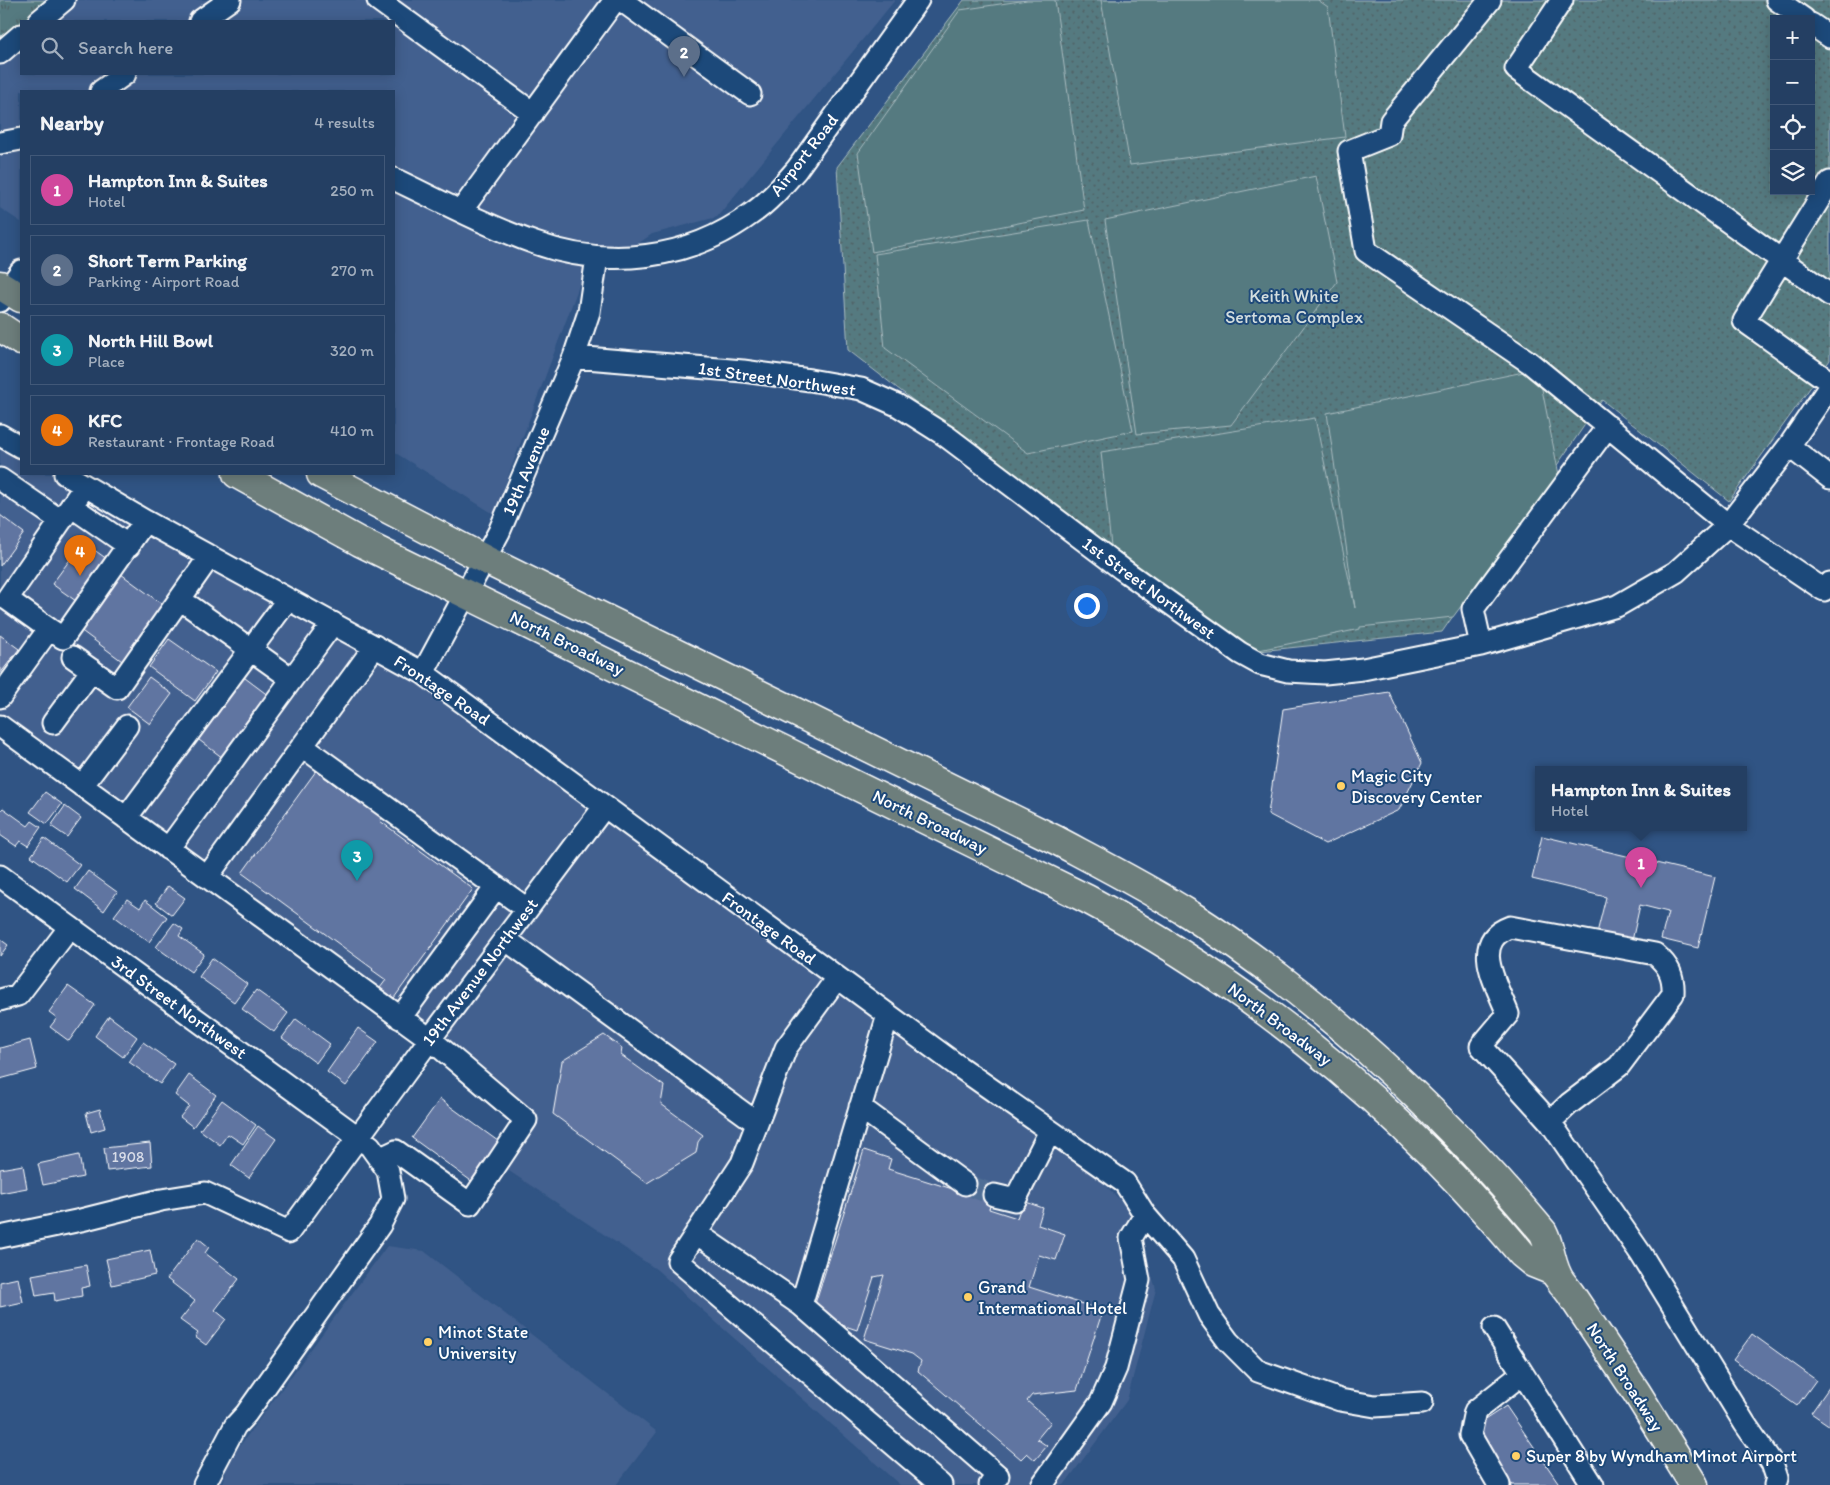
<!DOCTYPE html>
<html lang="en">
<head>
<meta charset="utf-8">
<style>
  :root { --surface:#243f63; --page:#304a6c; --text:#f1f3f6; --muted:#a3afbe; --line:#415878; --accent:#ffd166 }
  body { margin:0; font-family:Itim,sans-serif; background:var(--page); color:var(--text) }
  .controls { position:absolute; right:15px; top:15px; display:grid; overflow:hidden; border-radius:0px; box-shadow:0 2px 12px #0003 }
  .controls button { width:45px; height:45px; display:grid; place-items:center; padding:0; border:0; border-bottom:1px solid var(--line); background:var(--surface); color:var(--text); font:25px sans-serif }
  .you { position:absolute; left:1086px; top:605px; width:18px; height:18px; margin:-12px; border:4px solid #fff; border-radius:50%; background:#1a73e8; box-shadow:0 0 0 8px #1a73e833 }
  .badge { display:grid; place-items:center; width:32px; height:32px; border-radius:50%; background:var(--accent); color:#fff; font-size:16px; font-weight:700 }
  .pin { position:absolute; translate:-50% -41px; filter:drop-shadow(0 1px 2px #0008) }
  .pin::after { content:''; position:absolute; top:26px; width:18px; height:15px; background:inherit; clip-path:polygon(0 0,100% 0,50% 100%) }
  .popup { position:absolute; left:1535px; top:766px; width:212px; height:65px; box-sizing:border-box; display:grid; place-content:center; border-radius:0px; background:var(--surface); filter:drop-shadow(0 1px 4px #0005); font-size:16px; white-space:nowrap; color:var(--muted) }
  .popup b { font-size:19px; color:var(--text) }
  .popup::after { content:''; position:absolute; left:50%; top:100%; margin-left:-10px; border:10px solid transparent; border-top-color:var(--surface) }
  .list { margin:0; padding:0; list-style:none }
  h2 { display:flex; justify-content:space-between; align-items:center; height:65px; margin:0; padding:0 20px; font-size:21px }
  h2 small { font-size:16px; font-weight:400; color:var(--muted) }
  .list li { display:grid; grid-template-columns:32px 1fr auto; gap:15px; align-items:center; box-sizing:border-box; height:70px; margin:0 10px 10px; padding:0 10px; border:1px solid var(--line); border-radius:0px }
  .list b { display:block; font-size:19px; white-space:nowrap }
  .list p { margin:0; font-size:16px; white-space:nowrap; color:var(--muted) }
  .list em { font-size:16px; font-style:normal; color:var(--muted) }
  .icon { flex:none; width:28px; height:28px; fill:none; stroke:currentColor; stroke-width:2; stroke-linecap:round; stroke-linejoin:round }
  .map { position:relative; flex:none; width:1830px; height:1485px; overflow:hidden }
  .search { position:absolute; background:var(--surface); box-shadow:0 2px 12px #0003; left:20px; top:20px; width:375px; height:55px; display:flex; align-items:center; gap:12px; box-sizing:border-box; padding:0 18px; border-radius:0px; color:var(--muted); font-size:19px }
  .panel { position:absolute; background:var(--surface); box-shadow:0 2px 12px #0003; left:20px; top:90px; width:375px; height:385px; border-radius:0px }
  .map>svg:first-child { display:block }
  .built { fill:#43618f; fill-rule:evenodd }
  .grass { fill:url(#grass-tufts); stroke:#aabcc0 }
  .park { fill:url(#park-dots); stroke:#aabcc0; fill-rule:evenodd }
  .pitch { fill:#557a80; stroke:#aabcc0 }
  .building { fill:#6174a1; stroke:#fff }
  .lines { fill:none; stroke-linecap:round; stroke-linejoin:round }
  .minor-tunnel { stroke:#4f6e96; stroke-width:21; stroke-dasharray:21 11; stroke-linecap:butt }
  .minor-casing { stroke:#fff; stroke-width:25 }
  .major-casing { stroke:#fff; stroke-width:31 }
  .minor { stroke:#1f4a7a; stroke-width:21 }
  .major { stroke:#6d7e7c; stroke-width:28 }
  .poi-dot { fill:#ffd166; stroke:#1f4a7a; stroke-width:2 }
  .labels { text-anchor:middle; stroke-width:4; stroke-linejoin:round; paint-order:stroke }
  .number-label { font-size:15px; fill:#d8dce8 }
  .street-label { font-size:18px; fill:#fff; stroke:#1f4a7a }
  .park-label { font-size:18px; fill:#d4dedf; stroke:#1f4a7a }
  .poi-label { font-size:18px; fill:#fff; stroke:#1f4a7a; text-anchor:start }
</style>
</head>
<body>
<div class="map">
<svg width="1830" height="1485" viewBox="0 0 1830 1485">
  <defs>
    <pattern id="grass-tufts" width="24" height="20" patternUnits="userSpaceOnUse" patternTransform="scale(1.25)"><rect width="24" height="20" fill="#557a80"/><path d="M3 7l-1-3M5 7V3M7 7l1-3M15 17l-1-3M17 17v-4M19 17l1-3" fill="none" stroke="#506366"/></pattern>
    <pattern id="park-dots" width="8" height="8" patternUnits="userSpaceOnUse" patternTransform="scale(1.25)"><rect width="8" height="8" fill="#557a80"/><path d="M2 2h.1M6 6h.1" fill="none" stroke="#506366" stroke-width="1.8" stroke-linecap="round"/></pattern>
  </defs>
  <rect width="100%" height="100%" fill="#305484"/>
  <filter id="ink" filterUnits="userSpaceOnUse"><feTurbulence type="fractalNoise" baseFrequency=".02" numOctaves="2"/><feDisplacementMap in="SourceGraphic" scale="10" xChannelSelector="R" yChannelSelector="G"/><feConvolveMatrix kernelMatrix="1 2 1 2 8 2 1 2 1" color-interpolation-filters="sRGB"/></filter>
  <g filter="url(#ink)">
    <!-- built -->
    <path class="built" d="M 0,0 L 895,0 L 717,217 L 652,234 L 580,283 L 494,514 L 394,452 L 394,91 L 21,91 L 21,222 L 0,208 ZM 21,21 L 394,21 L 394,74 L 21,74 Z
      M 0,442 L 21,455 L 21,474 L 53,474 L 219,572 L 391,664 L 1099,1179 L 1124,1204 L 1133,1215 L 1156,1289 L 1127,1400 L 1064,1485 L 900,1485 L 656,1269 L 497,1163 L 527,1120 L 0,725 Z
      M 387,1246 L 424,1251 L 657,1432 L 616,1485 L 223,1485 L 228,1462 Z"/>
    <!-- grass -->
    <path class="grass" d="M 0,0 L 51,0 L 25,21 L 21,21 L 21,24 L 0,42 Z"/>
    <!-- park -->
    <path class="park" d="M 964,0 L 1830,0 L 1830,360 L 1729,501 L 1602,400 L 1442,632 L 1240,653 L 848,350 L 837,167 ZM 1774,19 L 1811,19 L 1811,191 L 1774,191 Z"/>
    <!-- pitch -->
    <path class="pitch" d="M 1027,0 L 1055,0 L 1084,210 L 872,252 L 858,153 L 960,10 Z
      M 1101,0 L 1318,0 L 1328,7 L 1345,137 L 1130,165 Z
      M 1316,176 L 1337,282 L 1231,425 L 1137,434 L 1105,220 Z
      M 1089,220 L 1133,431 L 1028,453 L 885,348 L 875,254 Z
      M 1538,369 L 1559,475 L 1453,617 L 1360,627 L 1360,629 L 1254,651 L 1111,546 L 1101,452 L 1315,418 L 1355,608 L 1327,413 Z"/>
    <!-- building -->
    <path class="building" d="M 0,515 L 24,533 L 0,566 Z
      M 83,542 L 114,564 L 83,606 L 52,584 Z
      M 121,574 L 163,605 L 122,661 L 79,629 Z
      M 0,635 L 19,649 L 0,674 Z
      M 169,639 L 216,672 L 195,701 L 149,667 Z
      M 241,675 L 269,696 L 223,758 L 195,737 Z
      M 149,677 L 172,694 L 150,724 L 127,707 Z
      M 1389,692 L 1422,763 L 1399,810 L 1325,844 L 1268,814 L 1283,709 Z
      M 316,771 L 361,804 L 365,799 L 385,814 L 380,821 L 473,889 L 394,998 L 380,988 L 386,980 L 372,970 L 373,969 L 242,873 Z
      M 45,792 L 62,804 L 47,824 L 30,812 Z
      M 65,806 L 81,818 L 67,837 L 51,826 Z
      M 3,808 L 28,826 L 32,821 L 41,827 L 28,846 L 20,841 L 16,846 L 0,835 L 0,811 Z
      M 1542,836 L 1715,877 L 1698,948 L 1661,939 L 1668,912 L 1640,905 L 1632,941 L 1597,933 L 1606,897 L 1532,879 Z
      M 44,838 L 80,865 L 67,882 L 31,856 Z
      M 88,871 L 117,892 L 104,911 L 75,889 Z
      M 168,886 L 185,898 L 172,915 L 156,903 Z
      M 127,899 L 140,908 L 145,900 L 167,917 L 149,942 L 114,916 Z
      M 174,923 L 183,929 L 179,936 L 204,954 L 191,972 L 156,947 Z
      M 0,939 L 8,945 L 0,956 Z
      M 212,958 L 247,984 L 234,1002 L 199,977 Z
      M 68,986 L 95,1005 L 69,1041 L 50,1027 L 57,1018 L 49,1012 Z
      M 256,990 L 288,1013 L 274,1032 L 242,1009 Z
      M 109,1016 L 137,1037 L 123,1057 L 95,1036 Z
      M 296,1019 L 330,1044 L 316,1063 L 282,1038 Z
      M 358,1028 L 378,1042 L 346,1086 L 327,1072 Z
      M 604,1035 L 622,1048 L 621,1055 L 664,1086 L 661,1104 L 703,1135 L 698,1142 L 696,1153 L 647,1183 L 553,1114 L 562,1061 Z
      M 30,1040 L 37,1069 L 0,1079 L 0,1048 Z
      M 143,1042 L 174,1064 L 160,1084 L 129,1062 Z
      M 189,1075 L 216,1095 L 193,1127 L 180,1117 L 189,1106 L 175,1095 Z
      M 440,1099 L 502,1144 L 474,1183 L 412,1138 Z
      M 222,1100 L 256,1125 L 243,1144 L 228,1134 L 220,1145 L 200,1130 Z
      M 100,1109 L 105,1128 L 91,1132 L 86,1113 Z
      M 258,1126 L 276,1139 L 249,1178 L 231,1165 Z
      M 150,1143 L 152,1166 L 107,1171 L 104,1148 Z
      M 864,1150 L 891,1159 L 888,1169 L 959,1191 L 970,1179 L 996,1187 L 989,1209 L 1017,1218 L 1023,1201 L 1043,1208 L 1038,1225 L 1065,1234 L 1056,1260 L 1039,1255 L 1029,1287 L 1089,1306 L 1101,1316 L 1077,1390 L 1032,1395 L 1027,1401 L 1051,1422 L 1037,1439 L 1047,1446 L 1035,1460 L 1027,1453 L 1021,1459 L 918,1371 L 921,1361 L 912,1354 L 864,1339 L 884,1275 L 874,1277 L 857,1330 L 824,1319 L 813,1310 Z
      M 79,1155 L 83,1177 L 43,1185 L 38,1164 Z
      M 23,1165 L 27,1188 L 0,1193 L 0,1169 Z
      M 198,1238 L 209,1247 L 205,1253 L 239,1279 L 215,1310 L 226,1319 L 206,1345 L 195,1337 L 198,1333 L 180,1320 L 195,1301 L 167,1279 Z
      M 150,1250 L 155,1275 L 112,1285 L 106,1259 Z
      M 86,1265 L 90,1286 L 81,1288 L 82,1296 L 55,1301 L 54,1293 L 36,1296 L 32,1275 Z
      M 18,1278 L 23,1302 L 0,1307 L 0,1282 Z
      M 1752,1334 L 1816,1380 L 1797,1406 L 1733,1360 Z
      M 1830,1386 L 1830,1426 L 1811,1413 Z
      M 1506,1406 L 1560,1485 L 1512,1485 L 1474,1427 Z"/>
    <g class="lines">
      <!-- minor-tunnel -->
      <path class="minor-tunnel" d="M 965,1184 L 994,1195"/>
      <defs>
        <path id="minor" d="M 378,0 L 533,113
          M 621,0 L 750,94
          M 1490,0 L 1391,121 L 1389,135 L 1349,151 L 1366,251 L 1529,362 L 1728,525 L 1824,590 L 1830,583
          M 1562,0 L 1516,69 L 1830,295
          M 1777,0 L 1804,19
          M 39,21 L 64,0
          M 200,21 L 230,0
          M 1811,24 L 1830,37
          M 0,53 L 21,35
          M 101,91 L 125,74
          M 0,143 L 21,139
          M 394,179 C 440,201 487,226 535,243 C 607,269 689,260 751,214 C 769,202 783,185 797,169 L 918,0
          M 1830,182 L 1744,321 L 1830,382
          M 461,211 L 615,0
          M 0,301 L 21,271
          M 574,357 L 743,371 L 810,380 L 861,389 L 897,405 L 946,436 L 1122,569 L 1240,653 L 1260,664 L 1288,671 L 1325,673 L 1363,669 L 1481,645 L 1617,606 L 1676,572 L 1728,525 L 1789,446 L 1830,386
          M 0,435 L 21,447
          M 1789,446 L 1830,478
          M 65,474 L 145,521 L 423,673 L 958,1066 L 1125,1183 L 1145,1215 L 1183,1259 L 1209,1315 L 1228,1341 L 1258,1371 L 1340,1400 L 1375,1406 L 1422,1403
          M 0,479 L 61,521
          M 71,506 L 129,546
          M 191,607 L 292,679
          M 49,629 L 63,638 L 145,521
          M 1481,645 L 1473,609 L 1608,426
          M 73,657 L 117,688 L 210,556
          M 423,673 L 499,532 L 574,357 L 589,312 L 597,257
          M 0,697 L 49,629 L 7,599 L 85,486
          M 53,723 L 92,670
          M 0,726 L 430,1039 L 526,1120 L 470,1204 L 396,1151 L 379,1159
          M 302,746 L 527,909
          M 82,786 L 127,726
          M 126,818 L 288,599
          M 168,849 L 333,623
          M 0,876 L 370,1146 L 388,1171 L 393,1199 L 380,1225 L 246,1414 L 235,1426 L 204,1485
          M 207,877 L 375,646
          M 505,939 L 757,1123
          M 837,978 L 786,1048 L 742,1163 L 678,1261 L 941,1485
          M 0,1000 L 18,995 L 70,927
          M 400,1018 L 496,887
          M 860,1107 L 965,1184
          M 1550,1122 L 1569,1104 L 1619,1066 L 1673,994 C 1674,976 1669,966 1655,954 L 1510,927 C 1469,942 1497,985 1508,1014 L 1481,1046 L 1550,1122 L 1641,1254 L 1745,1424 L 1772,1463 L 1777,1478 L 1775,1485
          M 994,1195 L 1015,1200 L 1050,1131
          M 696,1233 L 801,1305 L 998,1476 L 990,1485
          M 0,1237 L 81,1220 L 161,1200 L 205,1193 L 289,1232 L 430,1039 L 604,807
          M 801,1305 L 888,1015
          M 1494,1328 L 1593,1485
          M 1042,1485 L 1101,1402 L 1116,1368 L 1139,1280 L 1131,1238 L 1145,1215
          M 1499,1485 L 1470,1435 L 1475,1411 L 1522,1374"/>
        <path id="major" d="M 0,285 L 21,298
          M 0,327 L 21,341
          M 237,474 L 360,542 L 1087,899 C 1254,988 1401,1109 1522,1254 L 1533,1263 L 1553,1271 L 1570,1293 L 1637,1393 L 1694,1485
          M 321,474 L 486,560 L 1056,840 C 1101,864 1146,887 1189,914 C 1324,1001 1440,1110 1543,1232 C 1552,1249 1550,1267 1562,1283"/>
      </defs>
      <!-- minor casing -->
      <use href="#minor" class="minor-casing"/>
      <!-- major casing -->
      <use href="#major" class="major-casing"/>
      <!-- minor -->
      <use href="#minor" class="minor"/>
      <!-- major -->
      <use href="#major" class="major"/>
    </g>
  </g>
  <!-- markers -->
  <g class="poi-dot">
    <circle cx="1341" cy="786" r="5"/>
    <circle cx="968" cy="1297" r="5"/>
    <circle cx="428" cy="1342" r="5"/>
    <circle cx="1516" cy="1456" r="5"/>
  </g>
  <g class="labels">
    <!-- number labels -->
    <g class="number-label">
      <text x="128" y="1162">1908</text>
    </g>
    <!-- street labels -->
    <g class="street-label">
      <text transform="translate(804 155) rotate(-52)" y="6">Airport Road</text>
      <text transform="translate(777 379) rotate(8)" y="6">1st Street Northwest</text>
      <text transform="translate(526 471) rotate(-67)" y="6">19th Avenue</text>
      <text transform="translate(1149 588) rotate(36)" y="6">1st Street Northwest</text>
      <text transform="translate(567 643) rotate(26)" y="6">North Broadway</text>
      <text transform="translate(442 690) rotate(34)" y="6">Frontage Road</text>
      <text transform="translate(930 822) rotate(26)" y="6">North Broadway</text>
      <text transform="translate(769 928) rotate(36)" y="6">Frontage Road</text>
      <text transform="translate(480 972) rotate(-53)" y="6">19th Avenue Northwest</text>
      <text transform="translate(179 1007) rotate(36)" y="6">3rd Street Northwest</text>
      <text transform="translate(1280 1024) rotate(37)" y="6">North Broadway</text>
      <text transform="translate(1625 1377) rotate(57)" y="6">North Broadway</text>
    </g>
    <!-- park labels -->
    <g class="park-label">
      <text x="1294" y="302">Keith White<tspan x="1294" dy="21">Sertoma Complex</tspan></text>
    </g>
    <!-- poi labels -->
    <g class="poi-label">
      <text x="1351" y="782">Magic City<tspan x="1351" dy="21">Discovery Center</tspan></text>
      <text x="978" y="1293">Grand<tspan x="978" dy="21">International Hotel</tspan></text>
      <text x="438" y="1338">Minot State<tspan x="438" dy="21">University</tspan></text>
      <text x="1526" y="1462">Super 8 by Wyndham Minot Airport</text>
    </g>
  </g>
</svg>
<div class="controls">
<button>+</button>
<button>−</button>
<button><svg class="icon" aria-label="locate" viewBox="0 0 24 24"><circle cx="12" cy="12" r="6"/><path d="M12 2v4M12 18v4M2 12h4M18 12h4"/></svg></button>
<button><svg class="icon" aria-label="layers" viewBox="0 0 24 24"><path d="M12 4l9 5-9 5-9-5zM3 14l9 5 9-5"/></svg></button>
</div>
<div class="you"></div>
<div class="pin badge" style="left:1641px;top:888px;background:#d1479c">1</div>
<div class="popup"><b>Hampton Inn &amp; Suites</b>Hotel</div>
<div class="pin badge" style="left:684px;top:77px;background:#5c6f8a">2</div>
<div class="pin badge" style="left:357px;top:881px;background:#0f9aa8">3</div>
<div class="pin badge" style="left:80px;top:576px;background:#e8710a">4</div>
<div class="search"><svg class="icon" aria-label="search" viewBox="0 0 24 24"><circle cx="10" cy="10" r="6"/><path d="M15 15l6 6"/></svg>Search here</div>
<section class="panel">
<h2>Nearby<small>4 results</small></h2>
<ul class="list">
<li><span class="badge" style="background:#d1479c">1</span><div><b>Hampton Inn &amp; Suites</b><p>Hotel</p></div><em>250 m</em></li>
<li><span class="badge" style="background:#5c6f8a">2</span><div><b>Short Term Parking</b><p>Parking · Airport Road</p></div><em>270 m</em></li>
<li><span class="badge" style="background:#0f9aa8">3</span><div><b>North Hill Bowl</b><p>Place</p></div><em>320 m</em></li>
<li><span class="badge" style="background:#e8710a">4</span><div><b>KFC</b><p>Restaurant · Frontage Road</p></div><em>410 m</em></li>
</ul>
</section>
</div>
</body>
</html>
